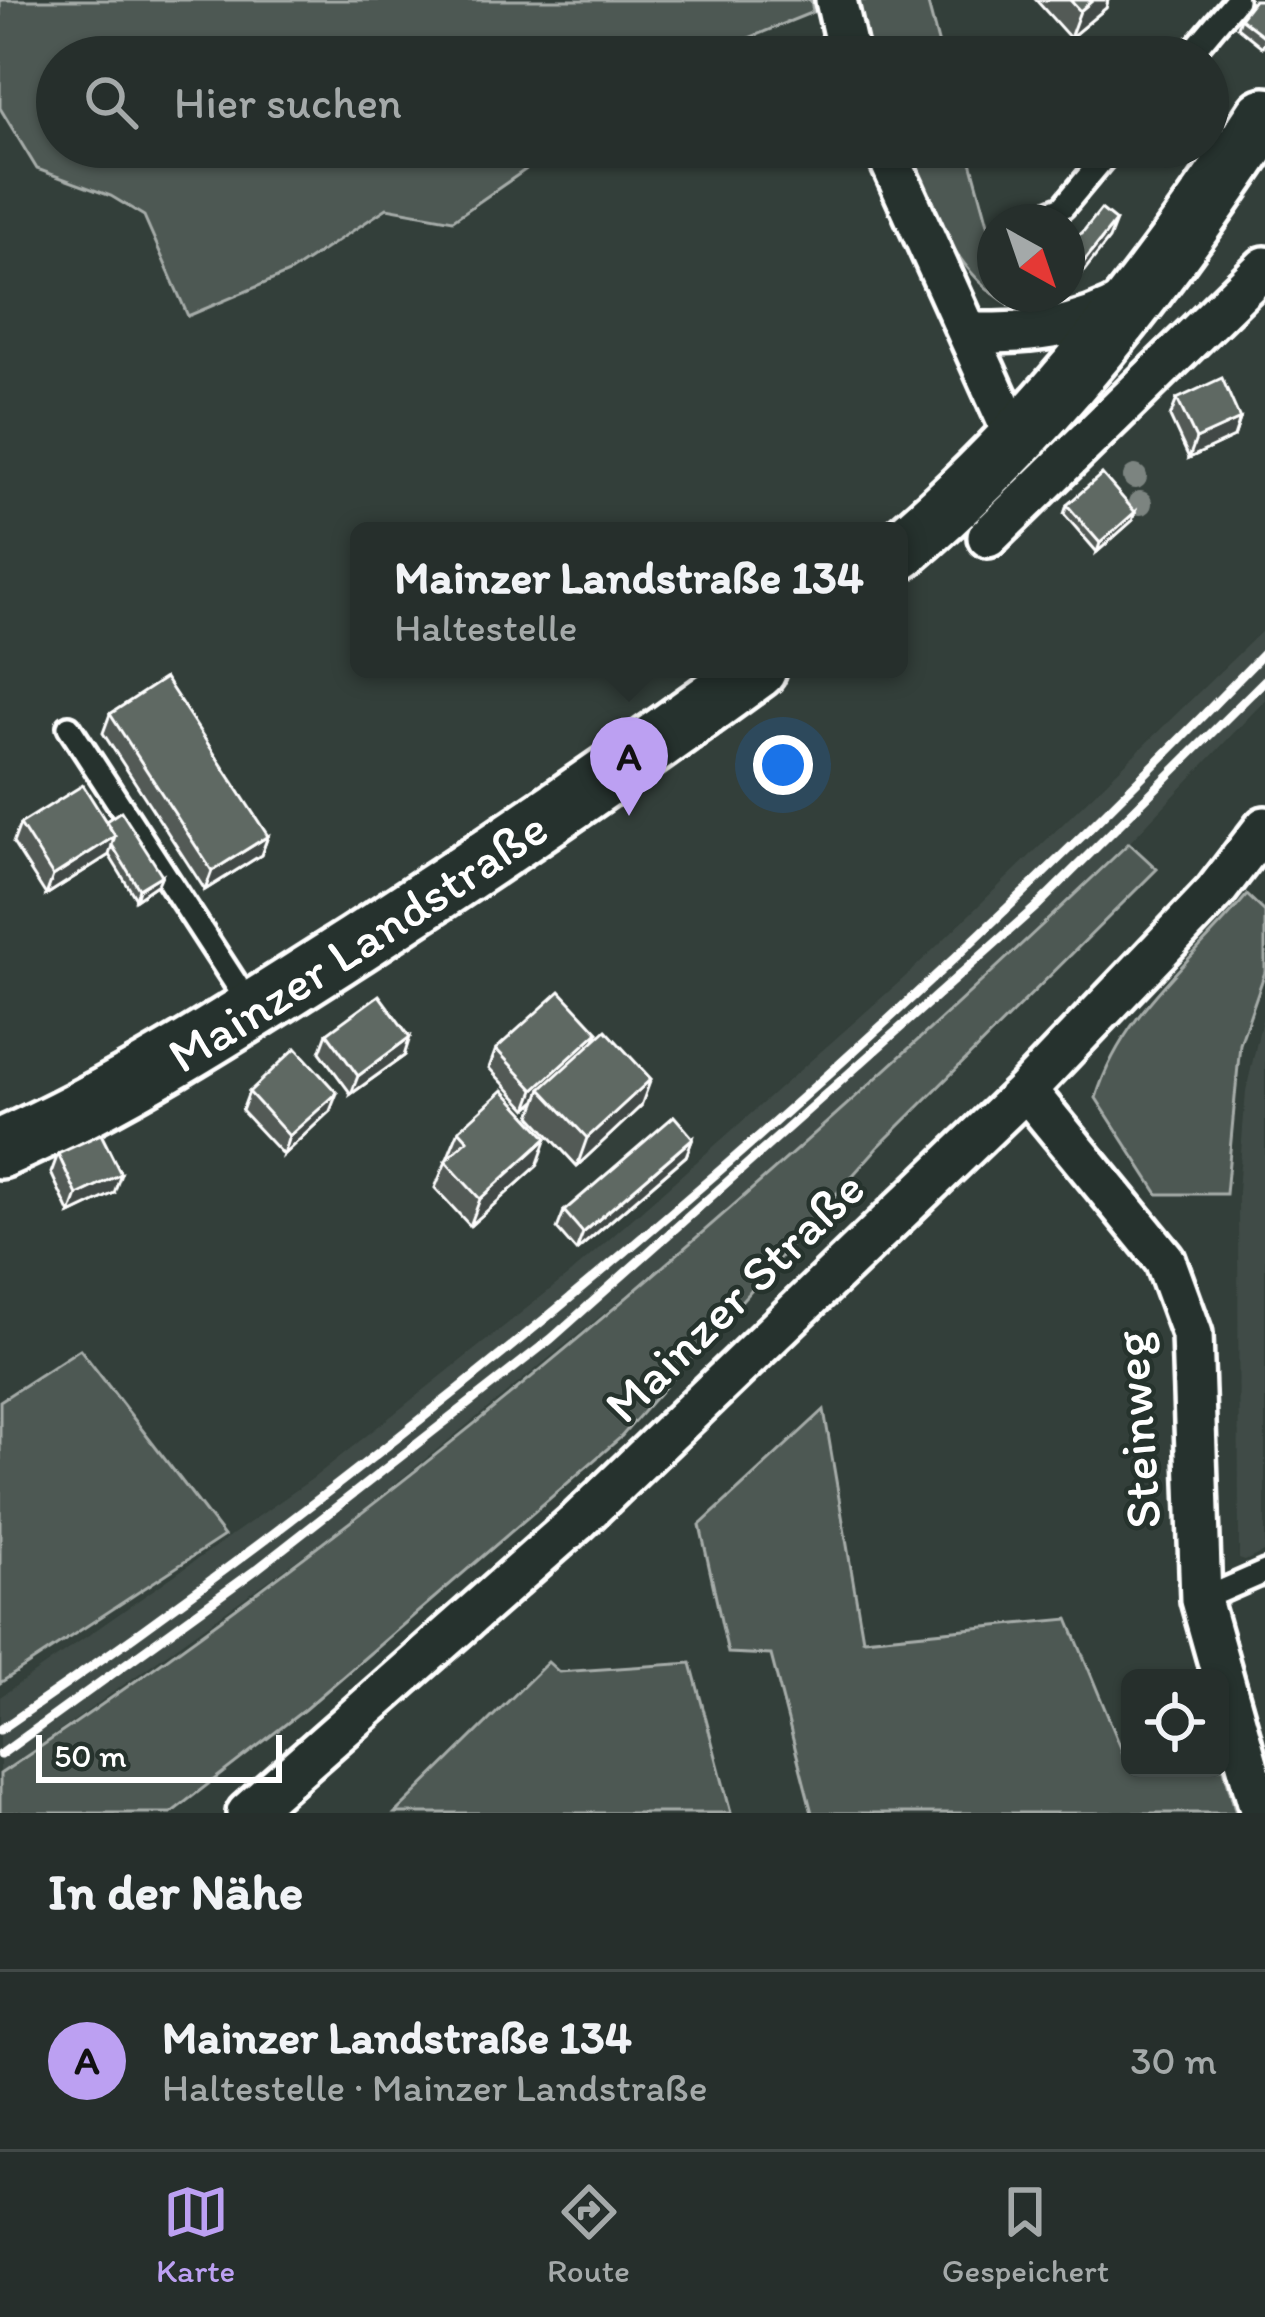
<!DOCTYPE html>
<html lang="de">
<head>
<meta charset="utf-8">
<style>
  :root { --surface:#262f2c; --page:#323b38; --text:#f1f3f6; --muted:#a4a9a9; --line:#424a48; --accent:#bca0f2 }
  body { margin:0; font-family:Itim,sans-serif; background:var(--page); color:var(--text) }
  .controls { position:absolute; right:36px; bottom:36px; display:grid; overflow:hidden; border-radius:18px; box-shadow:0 3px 9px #0004 }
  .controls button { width:108px; height:108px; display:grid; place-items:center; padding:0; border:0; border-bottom:3px solid var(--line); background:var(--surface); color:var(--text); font:60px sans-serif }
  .compass { position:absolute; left:977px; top:204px; width:108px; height:108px; border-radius:50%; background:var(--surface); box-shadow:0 3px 9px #0004; rotate:140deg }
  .scale { position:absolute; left:36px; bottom:30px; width:246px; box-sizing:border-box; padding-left:12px; border:6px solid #fff; border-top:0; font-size:33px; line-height:42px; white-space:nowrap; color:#fff; -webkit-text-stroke:9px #26332d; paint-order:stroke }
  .you { position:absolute; left:783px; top:765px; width:42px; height:42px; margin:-30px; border:9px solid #fff; border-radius:50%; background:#1a73e8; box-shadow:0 0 0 18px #1a73e833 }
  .badge { display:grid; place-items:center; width:78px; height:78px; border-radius:50%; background:var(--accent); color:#111; font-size:39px; font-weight:700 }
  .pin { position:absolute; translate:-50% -99px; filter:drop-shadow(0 3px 6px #0008) }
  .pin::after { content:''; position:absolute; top:63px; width:42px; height:36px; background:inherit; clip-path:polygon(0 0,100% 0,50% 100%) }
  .popup { position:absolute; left:350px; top:522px; width:558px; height:156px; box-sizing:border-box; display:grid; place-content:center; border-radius:18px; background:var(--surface); filter:drop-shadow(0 3px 9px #0005); font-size:39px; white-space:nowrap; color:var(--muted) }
  .popup b { font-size:45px; color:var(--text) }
  .popup::after { content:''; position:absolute; left:50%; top:100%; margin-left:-24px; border:24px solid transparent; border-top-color:var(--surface) }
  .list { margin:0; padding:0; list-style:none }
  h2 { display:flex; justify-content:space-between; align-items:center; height:156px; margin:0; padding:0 48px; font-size:51px }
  h2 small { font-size:39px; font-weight:400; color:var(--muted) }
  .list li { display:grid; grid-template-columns:78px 1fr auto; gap:36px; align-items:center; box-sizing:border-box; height:180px; padding:0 48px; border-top:3px solid var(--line) }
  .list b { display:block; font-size:45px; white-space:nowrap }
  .list p { margin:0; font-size:39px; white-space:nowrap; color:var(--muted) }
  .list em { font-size:39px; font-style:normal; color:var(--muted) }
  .icon { flex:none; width:66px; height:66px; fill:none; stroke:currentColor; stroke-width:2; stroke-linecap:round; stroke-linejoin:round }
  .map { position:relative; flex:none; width:1265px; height:1813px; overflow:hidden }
  .search { position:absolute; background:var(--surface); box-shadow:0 3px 9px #0004; left:36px; right:36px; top:36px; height:132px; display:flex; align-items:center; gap:30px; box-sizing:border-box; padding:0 42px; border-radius:66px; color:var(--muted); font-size:45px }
  .sheet { height:336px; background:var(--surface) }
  nav { display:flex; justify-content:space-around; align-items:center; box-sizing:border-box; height:168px; border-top:3px solid var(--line); background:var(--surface); font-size:33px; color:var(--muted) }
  nav a { display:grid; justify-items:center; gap:6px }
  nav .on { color:var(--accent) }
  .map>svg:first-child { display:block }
  .built { fill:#404c47 }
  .green { fill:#4d5853; stroke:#a6aca9; stroke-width:3 }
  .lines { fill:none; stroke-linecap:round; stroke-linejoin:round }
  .service-casing { stroke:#fff; stroke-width:30 }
  .minor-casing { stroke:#fff; stroke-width:48 }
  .secondary-casing { stroke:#fff; stroke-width:66 }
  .service { stroke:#26332d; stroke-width:21 }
  .minor { stroke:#26332d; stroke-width:39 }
  .secondary { stroke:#26332d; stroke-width:57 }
  .rail { stroke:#fff; stroke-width:9 }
  .tree { fill:#7c8480 }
  .wall { fill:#525a56; stroke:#fff; stroke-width:3 }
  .shaded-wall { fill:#424a46; stroke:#fff; stroke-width:3 }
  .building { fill:#5f6964; stroke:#fff; stroke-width:3 }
  .labels { text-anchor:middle; stroke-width:9; stroke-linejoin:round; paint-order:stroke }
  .street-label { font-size:51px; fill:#fff; stroke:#26332d }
</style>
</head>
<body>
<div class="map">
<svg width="1265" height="1813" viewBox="0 0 1265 1813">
  <rect width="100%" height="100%" fill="#333f3a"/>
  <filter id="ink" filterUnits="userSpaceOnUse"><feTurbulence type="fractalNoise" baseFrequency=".00833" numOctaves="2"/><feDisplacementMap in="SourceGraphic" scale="24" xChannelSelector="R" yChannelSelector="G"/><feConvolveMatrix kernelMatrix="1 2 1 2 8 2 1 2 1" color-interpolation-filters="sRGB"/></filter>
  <g filter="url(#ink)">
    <!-- built -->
    <path class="built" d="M 1265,628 L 1265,700 L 1129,843 L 948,1015 L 760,1186 L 341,1528 L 0,1774 L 0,1697 L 312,1479 L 570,1274 L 904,978 Z
      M 1265,1006 L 1265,1551 L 1245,1561 L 1239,1559 L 1238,1191 L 1246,1091 Z"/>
    <!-- green -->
    <path class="green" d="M 0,0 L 811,0 L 813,12 L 702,57 L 57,57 L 57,147 L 558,147 L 453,220 L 387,208 L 289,273 L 188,316 L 144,216 L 111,196 L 37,169 L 0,108 Z
      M 856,0 L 927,0 L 942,57 L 873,57 Z
      M 909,147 L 967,147 L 995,249 L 995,294 L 1007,294 L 1010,305 C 950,269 934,209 909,147 Z
      M 1129,843 L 1157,869 L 877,1148 L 620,1438 L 304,1710 L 171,1813 L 0,1813 L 0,1774 C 406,1504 777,1178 1129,843 Z
      M 1247,895 L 1265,912 L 1265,972 L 1240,1044 L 1226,1194 L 1158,1194 L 1096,1098 C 1120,1015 1193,960 1247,895 Z
      M 80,1349 L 224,1536 L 0,1683 L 0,1401 Z
      M 824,1410 L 863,1639 L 1068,1619 L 1123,1753 L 1130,1745 L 1130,1768 L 1220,1768 L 1220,1754 L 1236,1813 L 812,1813 L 771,1655 L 728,1653 L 700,1525 Z
      M 548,1662 L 559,1672 L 691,1663 L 731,1813 L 395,1813 Z"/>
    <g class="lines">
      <defs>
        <path id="service" d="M 1188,57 L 1236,0
          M 1202,147 L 1231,167
          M 1026,222 L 1063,207 L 1113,147
          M 69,727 L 253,1010
          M 1201,1600 L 1265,1572"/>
        <path id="minor" d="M 836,0 L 849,57
          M 884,147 L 1015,438
          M 968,333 C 1028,334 1077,330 1129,300
          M 988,537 L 1265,267
          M 1026,1090 L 1165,1260 L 1192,1334 L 1201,1600 L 1261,1813
          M 247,1813 L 578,1521 L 1026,1090 L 1215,892 L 1265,827"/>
        <g id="secondary">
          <path d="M 899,551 C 1043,429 1162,274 1265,117"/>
          <path id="s1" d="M 0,1149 C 126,1093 241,1018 357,944 C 493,856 626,765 757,669"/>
        </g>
      </defs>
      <!-- service casing -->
      <use href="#service" class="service-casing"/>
      <!-- minor casing -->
      <use href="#minor" class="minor-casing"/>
      <!-- secondary casing -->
      <use href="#secondary" class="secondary-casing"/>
      <!-- service -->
      <use href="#service" class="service"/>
      <!-- minor -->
      <use href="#minor" class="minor"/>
      <!-- secondary -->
      <use href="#secondary" class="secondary"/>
      <!-- rail -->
      <path class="rail" d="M 0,1730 C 448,1424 888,1043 1265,652
        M 0,1755 L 257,1569 L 551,1339 L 1037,906 L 1265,680"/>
    </g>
    <!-- trees -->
    <g class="tree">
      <circle cx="1135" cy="477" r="12"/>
      <circle cx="1140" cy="503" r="12"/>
    </g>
    <!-- wall -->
    <path class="wall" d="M 1036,0 L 1108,0 L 1106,8 L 1070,38 Z
      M 1265,0 L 1265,42 L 1262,47 L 1237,27 L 1240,18 Z
      M 1177,399 L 1240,419 L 1234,437 L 1189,458 L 1170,417 Z
      M 1067,505 L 1132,521 L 1097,552 L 1064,514 Z
      M 110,714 L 268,836 L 261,855 L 205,890 L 103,733 Z
      M 106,821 L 158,884 L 136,899 L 109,855 L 46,895 L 13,843 L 20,824 Z
      M 327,1033 L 404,1056 L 351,1094 L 320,1052 Z
      M 595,1040 L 641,1106 L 577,1166 L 531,1116 L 537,1100 L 527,1109 L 489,1068 L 496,1049 Z
      M 249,1092 L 330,1111 L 283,1155 L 242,1111 Z
      M 459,1130 L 537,1166 L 470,1226 L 435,1188 Z
      M 693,1138 L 686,1156 L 576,1251 L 557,1229 L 564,1211 Z
      M 58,1154 L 114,1193 L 70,1214 L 51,1173 Z"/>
    <!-- shaded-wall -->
    <path class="shaded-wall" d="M 1093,0 L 1108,0 L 1106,8 L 1070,38 L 1080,11 Z
      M 1116,221 L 1109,239 L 1067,293 L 1067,283 Z
      M 1014,294 L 1066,294 L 1058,305 L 1010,305 Z
      M 1240,419 L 1234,437 L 1189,458 L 1196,439 Z
      M 1135,512 L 1132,521 L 1097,552 L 1100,543 Z
      M 115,836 L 109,855 L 46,895 L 53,876 Z
      M 268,836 L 261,855 L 205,890 L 212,871 Z
      M 162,875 L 158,884 L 136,899 L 139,889 Z
      M 598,1032 L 591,1050 L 541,1089 L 537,1100 L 527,1109 L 534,1090 Z
      M 410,1037 L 404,1056 L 351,1094 L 358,1076 Z
      M 651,1079 L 641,1106 L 577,1166 L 587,1138 Z
      M 337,1093 L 330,1111 L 283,1155 L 289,1136 Z
      M 547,1138 L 537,1166 L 470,1226 L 480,1199 Z
      M 693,1138 L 686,1156 L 576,1251 L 583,1233 Z
      M 121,1174 L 114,1193 L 70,1214 L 77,1195 Z"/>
    <!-- building -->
    <path class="building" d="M 1070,0 L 1093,0 L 1080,11 Z
      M 1254,0 L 1265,0 L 1265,37 L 1240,18 Z
      M 1101,209 L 1116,221 L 1067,283 L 1067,239 L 1082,233 Z
      M 1222,378 L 1240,419 L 1196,439 L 1177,399 Z
      M 1102,474 L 1135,512 L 1100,543 L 1067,505 Z
      M 165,678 L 268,836 L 212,871 L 110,714 Z
      M 83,785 L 115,836 L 53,876 L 20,824 Z
      M 121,811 L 162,875 L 139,889 L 112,845 L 115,836 L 106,821 Z
      M 560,991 L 598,1032 L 534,1090 L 496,1049 Z
      M 379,995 L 410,1037 L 358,1076 L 327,1033 Z
      M 606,1030 L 651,1079 L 587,1138 L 541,1089 Z
      M 296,1048 L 337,1093 L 289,1136 L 249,1092 Z
      M 503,1090 L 547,1138 L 480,1199 L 445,1161 L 468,1140 L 459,1130 Z
      M 674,1116 L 693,1138 L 583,1233 L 564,1211 Z
      M 101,1134 L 121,1174 L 77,1195 L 58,1154 Z"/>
  </g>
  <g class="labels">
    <!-- street labels -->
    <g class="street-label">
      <text dy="18" stroke="none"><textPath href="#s1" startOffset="414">Mainzer Landstraße</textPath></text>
      <text transform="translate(734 1296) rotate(-44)" y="18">Mainzer Straße</text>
      <text transform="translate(1136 1430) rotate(-94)" y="18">Steinweg</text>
    </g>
  </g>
</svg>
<div class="controls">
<button><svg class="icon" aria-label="locate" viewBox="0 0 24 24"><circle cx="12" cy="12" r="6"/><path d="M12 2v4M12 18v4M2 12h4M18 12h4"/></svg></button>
</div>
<svg class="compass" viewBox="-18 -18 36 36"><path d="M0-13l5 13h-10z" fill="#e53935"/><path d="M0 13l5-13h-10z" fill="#a4a9a9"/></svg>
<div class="scale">50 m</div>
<div class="you"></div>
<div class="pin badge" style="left:629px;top:816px">A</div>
<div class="popup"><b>Mainzer Landstraße 134</b>Haltestelle</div>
<div class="search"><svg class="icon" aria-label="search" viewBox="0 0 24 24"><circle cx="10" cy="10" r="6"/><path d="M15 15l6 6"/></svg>Hier suchen</div>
</div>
<section class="sheet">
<h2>In der Nähe<small></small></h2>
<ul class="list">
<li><span class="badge">A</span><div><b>Mainzer Landstraße 134</b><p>Haltestelle · Mainzer Landstraße</p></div><em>30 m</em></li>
</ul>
</section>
<nav>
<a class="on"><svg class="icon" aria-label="map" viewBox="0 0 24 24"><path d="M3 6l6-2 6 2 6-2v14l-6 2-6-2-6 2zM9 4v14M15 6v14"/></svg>Karte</a>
<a><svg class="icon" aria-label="directions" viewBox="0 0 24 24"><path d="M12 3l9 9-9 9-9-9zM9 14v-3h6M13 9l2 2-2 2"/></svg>Route</a>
<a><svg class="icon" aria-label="saved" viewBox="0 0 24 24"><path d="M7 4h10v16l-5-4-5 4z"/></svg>Gespeichert</a>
</nav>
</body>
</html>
